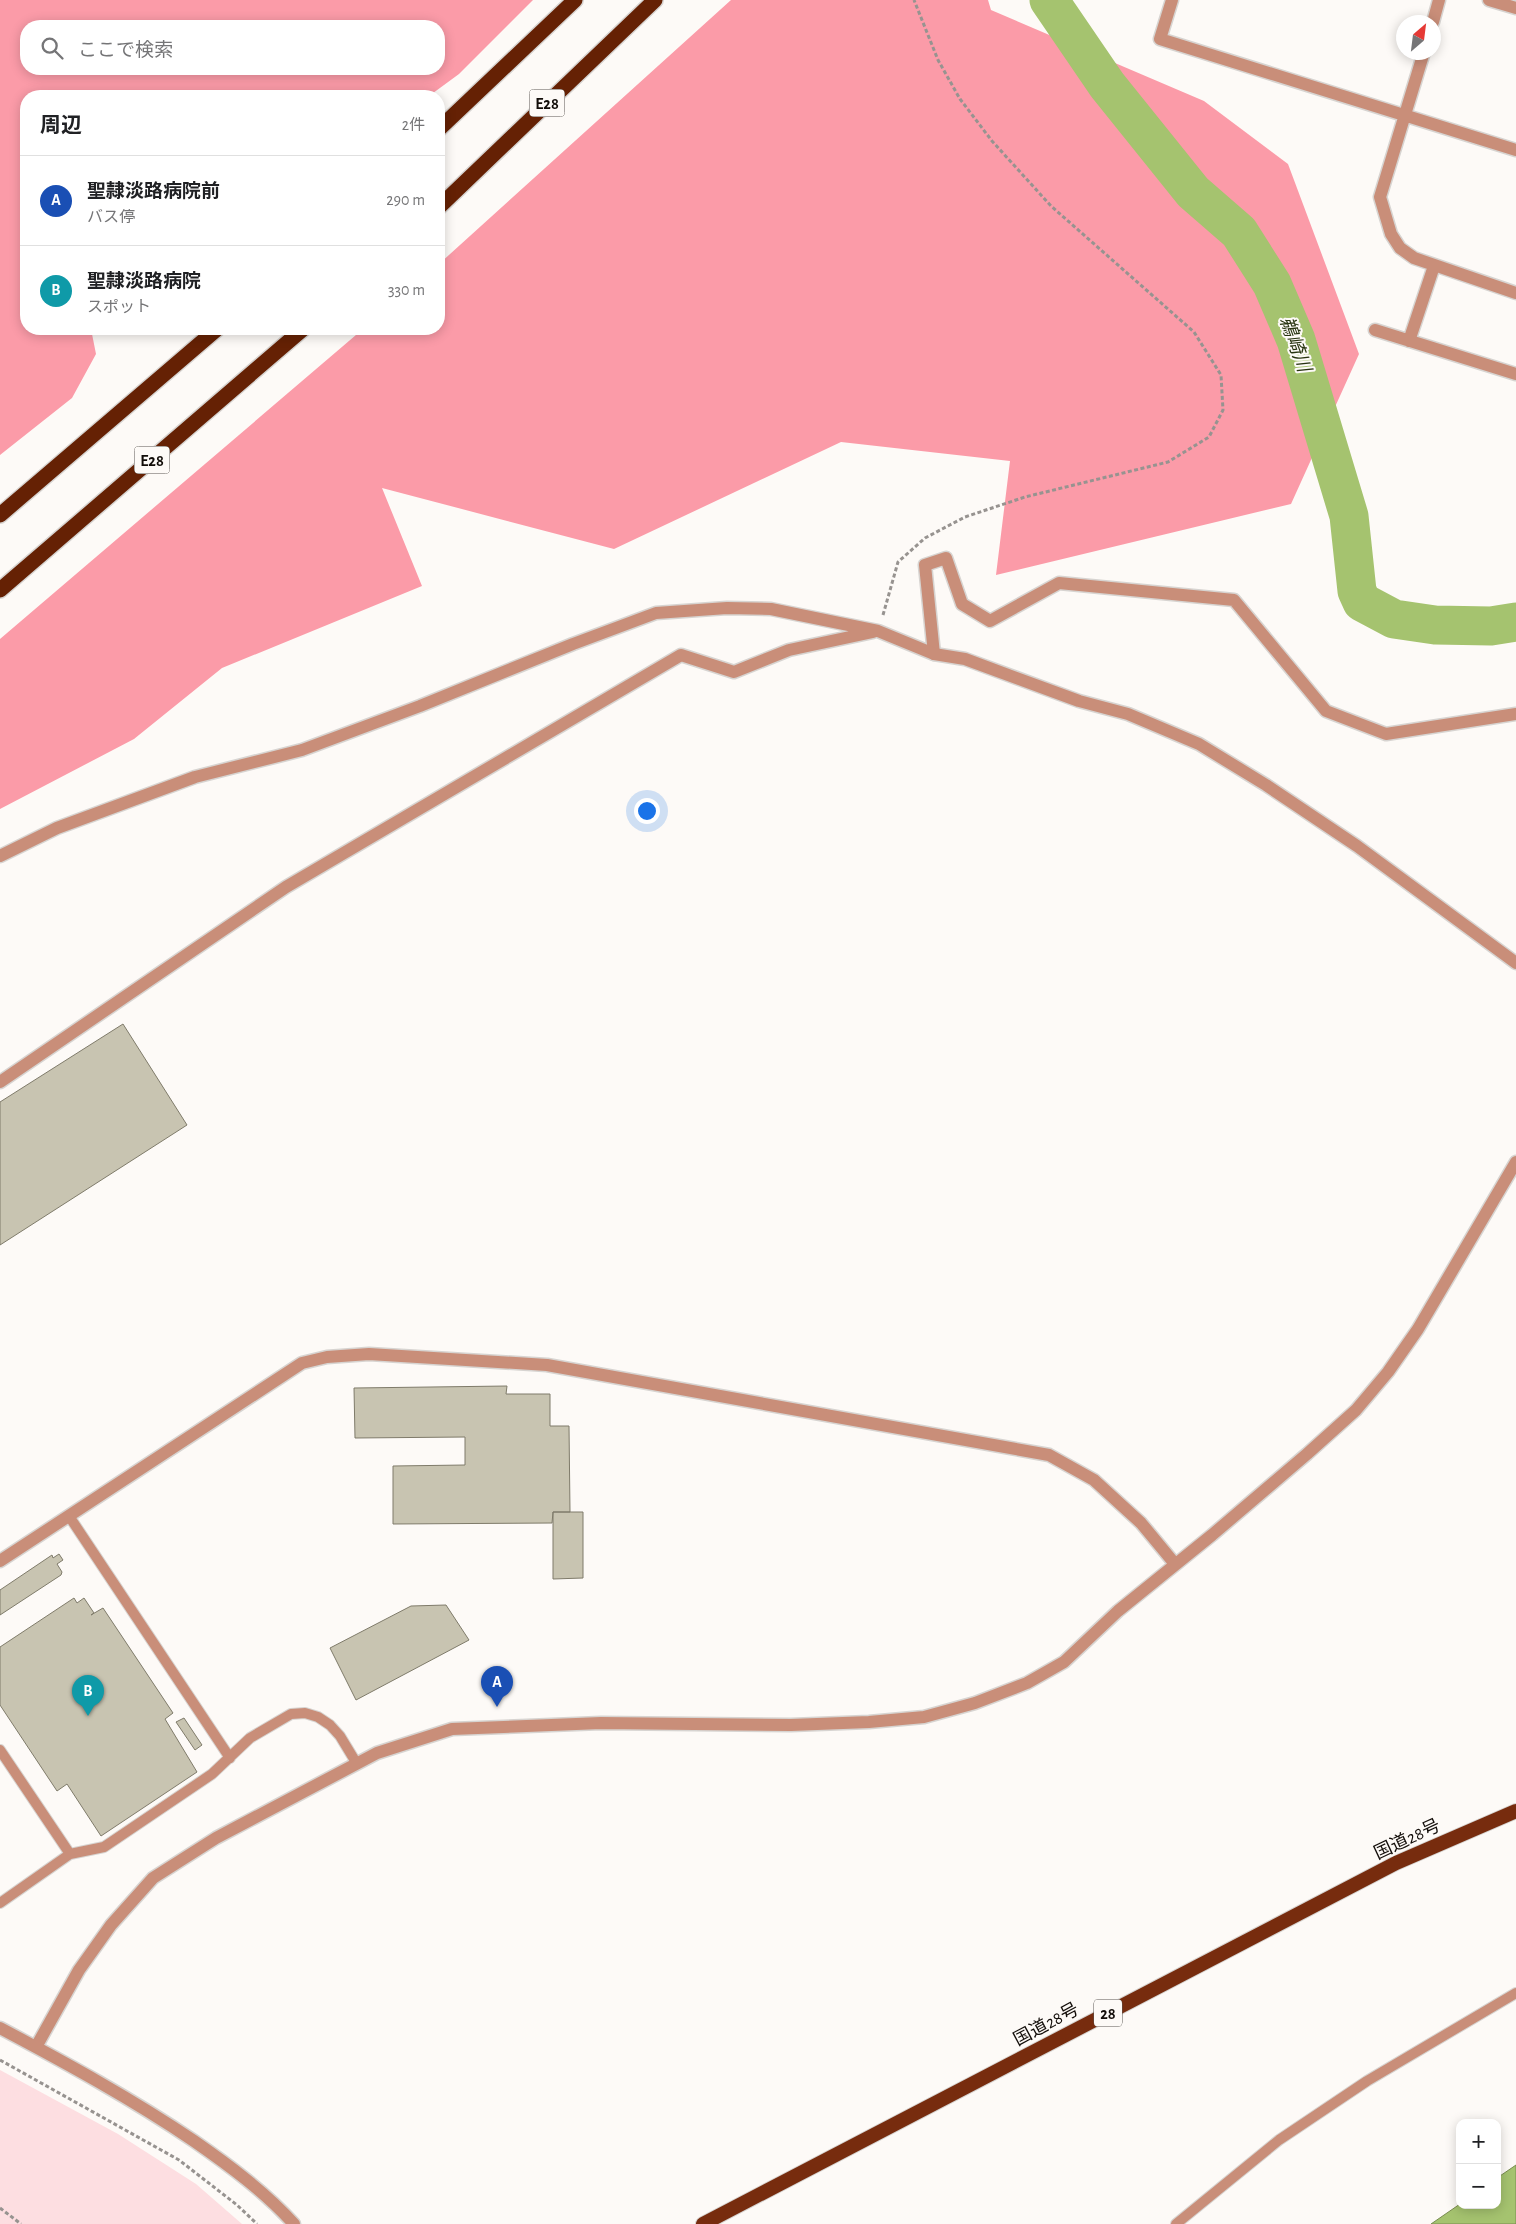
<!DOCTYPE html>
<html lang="ja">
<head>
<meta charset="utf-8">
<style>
  :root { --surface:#fff; --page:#f6f6f6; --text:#202124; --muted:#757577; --line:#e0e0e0; --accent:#ea580c }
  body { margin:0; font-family:"Alegreya Sans","Noto Sans JP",sans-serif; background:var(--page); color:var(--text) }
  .controls { position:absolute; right:15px; bottom:15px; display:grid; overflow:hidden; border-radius:10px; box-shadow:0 2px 12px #0003 }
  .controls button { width:45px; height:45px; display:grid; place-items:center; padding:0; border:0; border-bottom:1px solid var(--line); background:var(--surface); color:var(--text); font:25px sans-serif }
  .compass { position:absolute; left:1396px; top:15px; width:45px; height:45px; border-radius:50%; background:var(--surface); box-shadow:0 2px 12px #0003; rotate:28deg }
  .you { position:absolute; left:646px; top:810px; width:18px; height:18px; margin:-12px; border:4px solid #fff; border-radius:50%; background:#1a73e8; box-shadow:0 0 0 8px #1a73e833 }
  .badge { display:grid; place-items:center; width:32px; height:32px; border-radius:50%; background:var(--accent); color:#fff; font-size:16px; font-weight:700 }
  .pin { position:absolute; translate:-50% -41px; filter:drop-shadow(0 1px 2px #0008) }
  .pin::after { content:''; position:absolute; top:26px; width:18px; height:15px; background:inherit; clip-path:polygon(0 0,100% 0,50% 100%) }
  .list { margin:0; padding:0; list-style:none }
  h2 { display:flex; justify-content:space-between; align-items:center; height:65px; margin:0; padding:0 20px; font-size:21px }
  h2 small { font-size:16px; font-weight:400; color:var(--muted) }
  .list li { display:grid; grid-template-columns:32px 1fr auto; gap:15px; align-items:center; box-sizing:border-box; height:90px; padding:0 20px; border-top:1px solid var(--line) }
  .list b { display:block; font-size:19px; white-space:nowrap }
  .list p { margin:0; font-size:16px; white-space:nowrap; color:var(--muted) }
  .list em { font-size:16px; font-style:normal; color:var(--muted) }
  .icon { flex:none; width:28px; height:28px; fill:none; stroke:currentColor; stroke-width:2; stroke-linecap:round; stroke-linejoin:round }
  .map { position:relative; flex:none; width:1516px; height:2224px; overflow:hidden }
  .search { position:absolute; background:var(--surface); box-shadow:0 2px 12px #0003; left:20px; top:20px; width:425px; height:55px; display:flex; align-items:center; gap:12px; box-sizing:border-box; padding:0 18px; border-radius:20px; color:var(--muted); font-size:19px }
  .panel { position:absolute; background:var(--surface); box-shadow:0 2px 12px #0003; left:20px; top:90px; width:425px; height:245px; border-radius:20px }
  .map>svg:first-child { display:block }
  .green { fill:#fddee1 }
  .forest { fill:#fb9ba8; fill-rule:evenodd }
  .water { fill:#a5c36f; stroke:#798c50 }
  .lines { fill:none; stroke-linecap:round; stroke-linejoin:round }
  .river { stroke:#a5c36f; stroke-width:39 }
  .building { fill:#c8c4b1; stroke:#7f7b6a }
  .service-casing { stroke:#d7d4d1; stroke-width:12 }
  .minor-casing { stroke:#d7d4d1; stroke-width:15 }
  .tertiary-casing { stroke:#d7d4d1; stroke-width:15 }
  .trunk-casing { stroke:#d7d4d1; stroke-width:16 }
  .motorway-casing { stroke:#d7d4d1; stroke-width:18 }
  .path { stroke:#979390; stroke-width:3; stroke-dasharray:4 2.5; stroke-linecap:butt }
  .service { stroke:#c98e79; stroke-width:10 }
  .minor { stroke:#c98e79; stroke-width:12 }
  .tertiary { stroke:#c98e79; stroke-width:12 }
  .trunk { stroke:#772c0e; stroke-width:14 }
  .motorway { stroke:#652104; stroke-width:15 }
  .labels { text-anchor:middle; stroke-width:4; stroke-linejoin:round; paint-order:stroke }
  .shield { fill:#fdfaf7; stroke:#585450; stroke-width:1 }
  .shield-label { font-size:16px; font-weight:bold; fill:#120d09 }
  .street-label { font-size:18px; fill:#120d09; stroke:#fdfaf7 }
  .water-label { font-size:19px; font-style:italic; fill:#283411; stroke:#fdfaf7 }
</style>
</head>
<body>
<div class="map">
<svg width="1516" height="2224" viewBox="0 0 1516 2224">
  <rect width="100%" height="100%" fill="#fdfaf7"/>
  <!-- green -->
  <path class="green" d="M 0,2070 L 118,2134 L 196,2184 L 242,2224 L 0,2224 Z"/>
  <!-- forest -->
  <path class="forest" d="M 0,0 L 533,0 L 459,74 L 429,96 L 26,96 L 26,329 L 91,329 L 96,354 L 72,398 L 0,455 ZM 26,26 L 439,26 L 439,69 L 26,69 Z
    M 731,0 L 988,0 L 991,10 L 1204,101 L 1288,164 L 1359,354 L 1291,504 L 996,575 L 1010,461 L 841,442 L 614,549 L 382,488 L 422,586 L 222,668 L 134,739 L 0,809 L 0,639 L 363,329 L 439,329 L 439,264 Z"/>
  <!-- water -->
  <path class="water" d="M 1516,2165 L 1516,2224 L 1431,2224 L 1460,2204 L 1497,2205 L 1497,2178 Z"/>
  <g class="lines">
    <!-- river -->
    <path class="river" d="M 1049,0 L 1107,85 L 1193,192 L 1239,232 L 1272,284 L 1296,340 L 1349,516 L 1357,591 L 1362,602 L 1394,619 L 1435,625 L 1491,626 L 1516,622"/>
  </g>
  <!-- building -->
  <path class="building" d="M 123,1024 L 187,1125 L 0,1245 L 0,1102 Z
    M 507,1386 L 506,1394 L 550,1394 L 550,1426 L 569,1426 L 570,1512 L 553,1512 L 552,1523 L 393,1524 L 393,1466 L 465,1465 L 465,1437 L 355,1438 L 354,1388 Z
    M 553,1512 L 583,1512 L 583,1578 L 553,1579 Z
    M 59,1554 L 63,1560 L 57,1564 L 62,1572 L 61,1575 L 0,1615 L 0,1590 L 52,1555 L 53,1558 Z
    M 74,1598 L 77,1603 L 84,1598 L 94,1613 L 91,1615 L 103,1608 L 173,1713 L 165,1719 L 197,1772 L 101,1836 L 67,1784 L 57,1791 L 0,1705 L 0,1647 Z
    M 446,1605 L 469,1640 L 356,1700 L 330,1648 L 411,1606 Z
    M 184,1718 L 202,1745 L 195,1750 L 176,1722 Z"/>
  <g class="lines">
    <defs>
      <path id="service" d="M 69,1516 L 230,1758
        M 0,1750 L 70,1854 L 0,1903
        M 70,1854 L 104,1847 L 212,1774 L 250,1738 L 291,1714 L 305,1713 L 318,1717 L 330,1725 L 340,1736 L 357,1764
        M 1176,2224 L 1279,2140 L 1367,2081 L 1516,1993"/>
      <path id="minor" d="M 1172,0 L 1160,39 L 1516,150
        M 1489,0 L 1516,8
        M 1433,22 L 1439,0
        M 1424,52 L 1380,197 L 1391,234 L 1400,248 L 1414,258 L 1516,293
        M 1375,330 L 1516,374
        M 1409,341 L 1434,266
        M 934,654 L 925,565 L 946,558 L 962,604 L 990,621 L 1059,583 L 1234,600 L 1326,711 L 1386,734 L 1516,714
        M 0,1561 L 302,1363 L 327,1357 L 369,1354 L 547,1365 L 1049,1455 L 1094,1480 L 1141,1523 L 1175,1564
        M 0,2028 C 66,2063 132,2099 194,2141 C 230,2166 265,2192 294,2224
        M 36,2047 L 79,1970 L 111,1925 L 153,1878 L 216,1838 L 377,1753 L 452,1729 L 601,1723 L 791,1725 L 869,1722 L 924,1717 L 975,1703 L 1027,1683 L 1064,1662 L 1118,1611 L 1212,1535 L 1307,1454 L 1356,1410 L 1388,1372 L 1418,1329 L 1516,1162"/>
      <path id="tertiary" d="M 0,856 L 57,828 L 195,777 L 302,750 L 420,706 L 573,644 L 656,613 L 727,608 L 771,609 L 878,631 L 934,654 L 965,659 L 1079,701 L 1128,714 L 1199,744 L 1266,785 L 1357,846 L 1516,963
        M 0,1082 L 286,887 L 681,655 L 734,672 L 789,650 L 873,632"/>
      <path id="trunk" d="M 703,2224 L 1396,1863 L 1516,1811"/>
      <path id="motorway" d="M 439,129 L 575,0
        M 439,207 L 655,0
        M 0,515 L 217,329
        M 0,590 L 303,329"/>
    </defs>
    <!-- service casing -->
    <use href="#service" class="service-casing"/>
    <!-- minor casing -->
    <use href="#minor" class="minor-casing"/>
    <!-- tertiary casing -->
    <use href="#tertiary" class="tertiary-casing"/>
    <!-- trunk casing -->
    <use href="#trunk" class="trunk-casing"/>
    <!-- motorway casing -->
    <use href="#motorway" class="motorway-casing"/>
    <!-- path -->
    <path class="path" d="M 883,615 L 898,562 L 925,538 L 965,517 L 1025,497 L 1168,462 L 1209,437 L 1223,410 L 1221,375 L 1194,332 L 1051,206 L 992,141 L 960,99 L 938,60 L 914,0
      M 0,2060 L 179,2160 L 237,2205 L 257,2224
      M 0,2208 L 21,2224"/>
    <!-- service -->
    <use href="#service" class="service"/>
    <!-- minor -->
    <use href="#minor" class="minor"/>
    <!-- tertiary -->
    <use href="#tertiary" class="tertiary"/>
    <!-- trunk -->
    <use href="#trunk" class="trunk"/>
    <!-- motorway -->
    <use href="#motorway" class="motorway"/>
  </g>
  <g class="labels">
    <!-- shield labels -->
    <g class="shield">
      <rect x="529.5" y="89.5" width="35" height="27" rx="4"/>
      <rect x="134.5" y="446.5" width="35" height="27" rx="4"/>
      <rect x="1094" y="1999.5" width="28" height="27" rx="4"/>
    </g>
    <g class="shield-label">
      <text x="547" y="109">E28</text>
      <text x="152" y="466">E28</text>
      <text x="1108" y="2019">28</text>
    </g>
    <!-- street labels -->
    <g class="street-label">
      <text transform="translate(1407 1839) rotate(-25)" y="6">国道28号</text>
      <text transform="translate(1046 2024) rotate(-28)" y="6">国道28号</text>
    </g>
    <!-- water labels -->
    <g class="water-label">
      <text transform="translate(1296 344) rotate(70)" y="7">鵜崎川</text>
    </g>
  </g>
</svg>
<div class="controls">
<button>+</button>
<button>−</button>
</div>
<svg class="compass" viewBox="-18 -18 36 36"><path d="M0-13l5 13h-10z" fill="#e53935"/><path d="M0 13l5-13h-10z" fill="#757577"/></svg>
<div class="you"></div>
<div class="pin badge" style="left:497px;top:1707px;background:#1a4fb4">A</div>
<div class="pin badge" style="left:88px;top:1716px;background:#0f9aa8">B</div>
<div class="search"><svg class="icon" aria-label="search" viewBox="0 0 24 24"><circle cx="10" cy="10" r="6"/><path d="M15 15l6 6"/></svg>ここで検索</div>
<section class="panel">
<h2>周辺<small>2件</small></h2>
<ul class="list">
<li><span class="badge" style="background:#1a4fb4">A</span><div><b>聖隷淡路病院前</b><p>バス停</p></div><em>290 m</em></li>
<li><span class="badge" style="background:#0f9aa8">B</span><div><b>聖隷淡路病院</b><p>スポット</p></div><em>330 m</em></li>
</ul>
</section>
</div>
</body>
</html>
